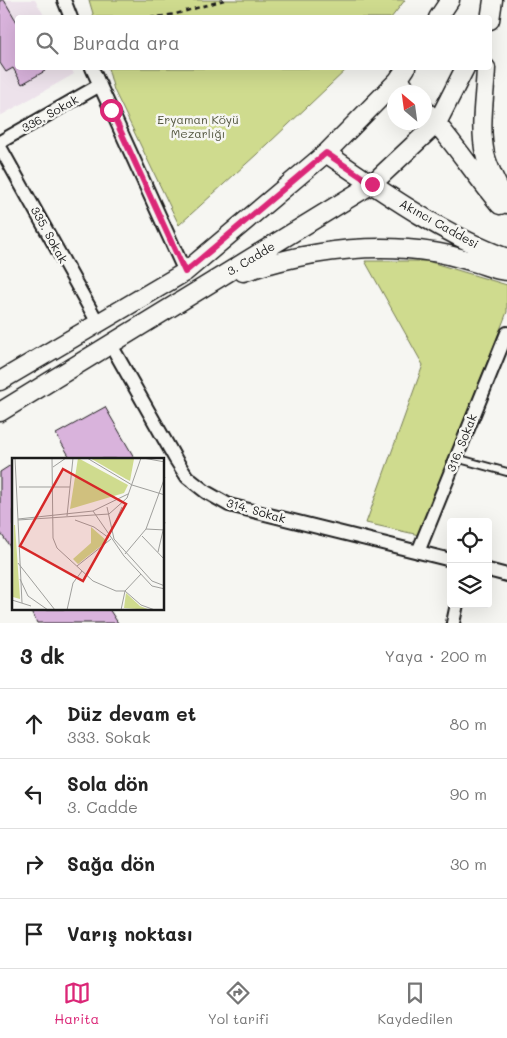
<!DOCTYPE html>
<html lang="tr">
<head>
<meta charset="utf-8">
<style>
  :root { --surface:#fff; --page:#f2f2f2; --text:#222; --muted:#767676; --line:#e0e0e0; --accent:#db2777 }
  body { margin:0; font-family:Mali,sans-serif; background:var(--page); color:var(--text) }
  .controls { position:absolute; right:15px; bottom:15px; display:grid; overflow:hidden; border-radius:5px; box-shadow:0 5px 20px #0002 }
  .controls button { width:45px; height:45px; display:grid; place-items:center; padding:0; border:0; border-bottom:1px solid var(--line); background:var(--surface); color:var(--text); font:25px sans-serif }
  .compass { position:absolute; left:387px; top:85px; width:45px; height:45px; border-radius:50%; background:var(--surface); box-shadow:0 5px 20px #0002; rotate:331deg }
  .stop { position:absolute; width:15px; height:15px; margin:-11px; border:4px solid #db2777; border-radius:50%; background:#fff }
  .stop.end { background:#db2777; border-color:#fff; box-shadow:0 1px 5px #0008 }
  .list { margin:0; padding:0; list-style:none }
  h2 { display:flex; justify-content:space-between; align-items:center; height:65px; margin:0; padding:0 20px; font-size:21px }
  h2 small { font-size:16px; font-weight:400; color:var(--muted) }
  .list li { display:grid; grid-template-columns:32px 1fr auto; gap:15px; align-items:center; box-sizing:border-box; height:70px; padding:0 20px; border-top:1px solid var(--line) }
  .list b { display:block; font-size:19px; white-space:nowrap }
  .list p { margin:0; font-size:16px; white-space:nowrap; color:var(--muted) }
  .list em { font-size:16px; font-style:normal; color:var(--muted) }
  .icon { flex:none; width:28px; height:28px; fill:none; stroke:currentColor; stroke-width:2; stroke-linecap:round; stroke-linejoin:round }
  .map { position:relative; flex:none; width:507px; height:623px; overflow:hidden }
  .search { position:absolute; background:var(--surface); box-shadow:0 5px 20px #0002; left:15px; right:15px; top:15px; height:55px; display:flex; align-items:center; gap:12px; box-sizing:border-box; padding:0 18px; border-radius:5px; color:var(--muted); font-size:19px }
  .sheet { height:345px; background:var(--surface) }
  nav { display:flex; justify-content:space-around; align-items:center; box-sizing:border-box; height:70px; border-top:1px solid var(--line); background:var(--surface); font-size:14px; color:var(--muted) }
  nav a { display:grid; justify-items:center; gap:2px }
  nav .on { color:var(--accent) }
  .map>svg:first-child { display:block }
  .built { fill:#ede2eb }
  .green { fill:#cfdb8e; stroke:#767c55 }
  .building { fill:#d9b3dc; stroke:#1c1c1c }
  .lines { fill:none; stroke-linecap:round; stroke-linejoin:round }
  .lane-casing { stroke:#1c1c1c; stroke-width:10 }
  .street-casing { stroke:#1c1c1c; stroke-width:16 }
  .secondary-casing { stroke:#1c1c1c; stroke-width:21 }
  .path { stroke:#1c1c1c; stroke-width:2.5; stroke-dasharray:5 4; stroke-linecap:butt }
  .lane { stroke:#f6f6f2; stroke-width:6 }
  .street { stroke:#f6f6f2; stroke-width:12 }
  .secondary { stroke:#f6f6f2; stroke-width:18 }
  .route { stroke:#db2777; stroke-width:6 }
  .labels { text-anchor:middle; stroke-width:5; stroke-linejoin:round; paint-order:stroke }
  .street-label { font-size:12px; fill:#1c1c1c; stroke:#f6f6f2 }
  .park-label { font-size:12px; fill:#52553e; stroke:#f6f6f2 }
  .inset-road { fill:none; stroke:#9f9f9c; stroke-width:1 }
  .view { fill:#d62828; fill-opacity:0.15; stroke:#d62828; stroke-width:2.5 }
  .inset-edge { fill:none; stroke:#1c1c1c; stroke-width:2.5 }
</style>
</head>
<body>
<div class="map">
<svg width="507" height="623" viewBox="0 0 507 623">
  <rect width="100%" height="100%" fill="#f6f6f2"/>
  <filter id="ink" filterUnits="userSpaceOnUse"><feTurbulence type="fractalNoise" baseFrequency=".02" numOctaves="2"/><feDisplacementMap in="SourceGraphic" scale="10" xChannelSelector="R" yChannelSelector="G"/><feConvolveMatrix kernelMatrix="1 2 1 2 8 2 1 2 1" color-interpolation-filters="sRGB"/></filter>
  <g filter="url(#ink)">
    <!-- built -->
    <path class="built" d="M 0,0 L 35,0 L 45,17 L 18,18 L 18,68 L 71,68 L 74,74 L 0,116 Z"/>
    <!-- green -->
    <path class="green" d="M 89,0 L 405,0 L 391,18 L 94,17 Z
      M 108,68 L 348,68 L 268,144 L 179,225 L 114,90 Z
      M 365,261 L 427,261 L 507,285 L 507,312 L 419,535 L 366,523 L 423,365 Z"/>
    <!-- building -->
    <path class="building" d="M 0,0 L 4,0 L 18,24 L 18,68 L 43,68 L 45,71 L 22,84 L 13,68 L 6,72 L 0,63 Z
      M 105,407 L 135,459 L 71,459 L 56,434 Z
      M 14,463 L 14,548 L 12,550 L 0,532 L 0,472 Z
      M 30,609 L 109,609 L 118,623 L 37,623 Z"/>
    <g class="lines">
      <defs>
        <path id="lane" d="M 456,458 L 507,472"/>
        <path id="street" d="M 64,0 L 71,18
          M 92,68 L 185,272
          M 0,142 L 100,85
          M 0,147 L 98,323
          M 111,345 L 176,460 L 187,477 L 206,492 L 229,505 L 451,560
          M 418,552 L 507,333
          M 488,570 L 507,575
          M 453,623 L 457,604"/>
        <path id="secondary" d="M 438,18 L 450,0
          M 490,20 L 493,0
          M 486,68 C 485,96 479,126 485,154 C 489,171 499,188 507,204
          M 398,80 L 409,92
          M 424,109 C 452,139 474,174 500,205
          M 326,153 C 383,192 442,234 507,258
          M 243,272 C 304,252 369,242 433,252 C 448,254 463,259 477,263 C 487,266 497,271 507,271
          M 0,381 L 185,272 L 326,153 L 398,80 L 406,68
          M 0,412 L 372,184 L 437,123 L 465,68"/>
      </defs>
      <!-- lane casing -->
      <use href="#lane" class="lane-casing"/>
      <!-- street casing -->
      <use href="#street" class="street-casing"/>
      <!-- secondary casing -->
      <use href="#secondary" class="secondary-casing"/>
      <!-- path -->
      <path class="path" d="M 150,18 L 176,14 L 224,0"/>
      <!-- lane -->
      <use href="#lane" class="lane"/>
      <!-- street -->
      <use href="#street" class="street"/>
      <!-- secondary -->
      <use href="#secondary" class="secondary"/>
    </g>
  </g>
  <g class="lines" filter="url(#ink)">
    <!-- route -->
    <path class="route" d="M 111,110 L 185,272 L 326,153 L 372,184"/>
  </g>
  <g class="labels">
    <!-- street labels -->
    <g class="street-label">
      <text transform="translate(50 114) rotate(-29)" y="4">336. Sokak</text>
      <text transform="translate(439 224) rotate(29)" y="4">Akıncı Caddesi</text>
      <text transform="translate(49 235) rotate(61)" y="4">335. Sokak</text>
      <text transform="translate(251 259) rotate(-31)" y="4">3. Cadde</text>
      <text transform="translate(462 443) rotate(-68)" y="4">316. Sokak</text>
      <text transform="translate(256 511) rotate(16)" y="4">314. Sokak</text>
    </g>
    <!-- park labels -->
    <g class="park-label">
      <text x="198" y="124">Eryaman Köyü<tspan x="198" dy="14">Mezarlığı</tspan></text>
    </g>
  </g>
  <!-- overview -->
  <g transform="translate(12 458)">
    <rect width="152" height="152" fill="#f6f6f2"/>
    <path d="M 66,0 L 116,27 L 112,35 L 58,51 ZM 78,0 L 122,1 L 118,23 L 114,21 ZM 2,67 L 3,67 L 8,141 L 1,139 ZM 79,69 L 95,83 L 66,106 L 61,101 L 79,85 ZM 114,135 L 128,148 L 138,152 L 112,150 Z" fill="#cfdb8e"/>
    <path class="inset-road" d="M 3,0 L 10,145M 40,0 L 41,80 L 45,90 L 81,123 L 104,133 L 113,133 L 129,116M 75,0 L 120,27 L 153,37M 131,0 L 153,4M 41,9 L 54,0M 7,29 L 58,29M 95,49 L 102,81 L 140,123 L 153,128M 81,53 L 112,98 L 140,128 L 153,131M 55,58 L 61,0M 6,61 L 81,53 L 116,36M 6,62 L 97,56 L 115,40 L 129,0M 63,62 L 82,69 L 97,80M 100,71 L 110,49M 134,71 L 153,72M 130,78 L 153,102M 0,83 L 0,135M 146,94 L 153,64M 113,96 L 134,71 L 153,19M 6,105 L 43,152M 65,108 L 99,81M 8,121 L 16,138 L 36,152M 113,133 L 129,147 L 143,152M 0,142 L 19,148M 55,152 L 61,125 L 70,113M 109,152 L 113,133"/>
    <path class="view" d="M 51,11 L 114,46 L 71,123 L 8,88 Z"/>
    <rect width="152" height="152" class="inset-edge"/>
  </g>
</svg>
<div class="controls">
<button><svg class="icon" aria-label="locate" viewBox="0 0 24 24"><circle cx="12" cy="12" r="6"/><path d="M12 2v4M12 18v4M2 12h4M18 12h4"/></svg></button>
<button><svg class="icon" aria-label="layers" viewBox="0 0 24 24"><path d="M12 4l9 5-9 5-9-5zM3 14l9 5 9-5"/></svg></button>
</div>
<svg class="compass" viewBox="-18 -18 36 36"><path d="M0-13l5 13h-10z" fill="#e53935"/><path d="M0 13l5-13h-10z" fill="#767676"/></svg>
<div class="stop" style="left:111px;top:110px"></div>
<div class="stop end" style="left:372px;top:184px"></div>
<div class="search"><svg class="icon" aria-label="search" viewBox="0 0 24 24"><circle cx="10" cy="10" r="6"/><path d="M15 15l6 6"/></svg>Burada ara</div>
</div>
<section class="sheet">
<h2>3 dk<small>Yaya · 200 m</small></h2>
<ul class="list">
<li><svg class="icon" aria-label="ahead" viewBox="0 0 24 24"><path d="M12 20V5M6 11l6-6 6 6"/></svg><div><b>Düz devam et</b><p>333. Sokak</p></div><em>80 m</em></li>
<li><svg class="icon" aria-label="left" viewBox="0 0 24 24"><path d="M17 20v-9H6M10 6l-5 5 5 5"/></svg><div><b>Sola dön</b><p>3. Cadde</p></div><em>90 m</em></li>
<li><svg class="icon" aria-label="right" viewBox="0 0 24 24"><path d="M7 20v-9h11M14 6l5 5-5 5"/></svg><div><b>Sağa dön</b></div><em>30 m</em></li>
<li><svg class="icon" aria-label="arrive" viewBox="0 0 24 24"><path d="M6 21V4h12l-3 4 3 4H6"/></svg><div><b>Varış noktası</b></div></li>
</ul>
</section>
<nav>
<a class="on"><svg class="icon" aria-label="map" viewBox="0 0 24 24"><path d="M3 6l6-2 6 2 6-2v14l-6 2-6-2-6 2zM9 4v14M15 6v14"/></svg>Harita</a>
<a><svg class="icon" aria-label="directions" viewBox="0 0 24 24"><path d="M12 3l9 9-9 9-9-9zM9 14v-3h6M13 9l2 2-2 2"/></svg>Yol tarifi</a>
<a><svg class="icon" aria-label="saved" viewBox="0 0 24 24"><path d="M7 4h10v16l-5-4-5 4z"/></svg>Kaydedilen</a>
</nav>
</body>
</html>
